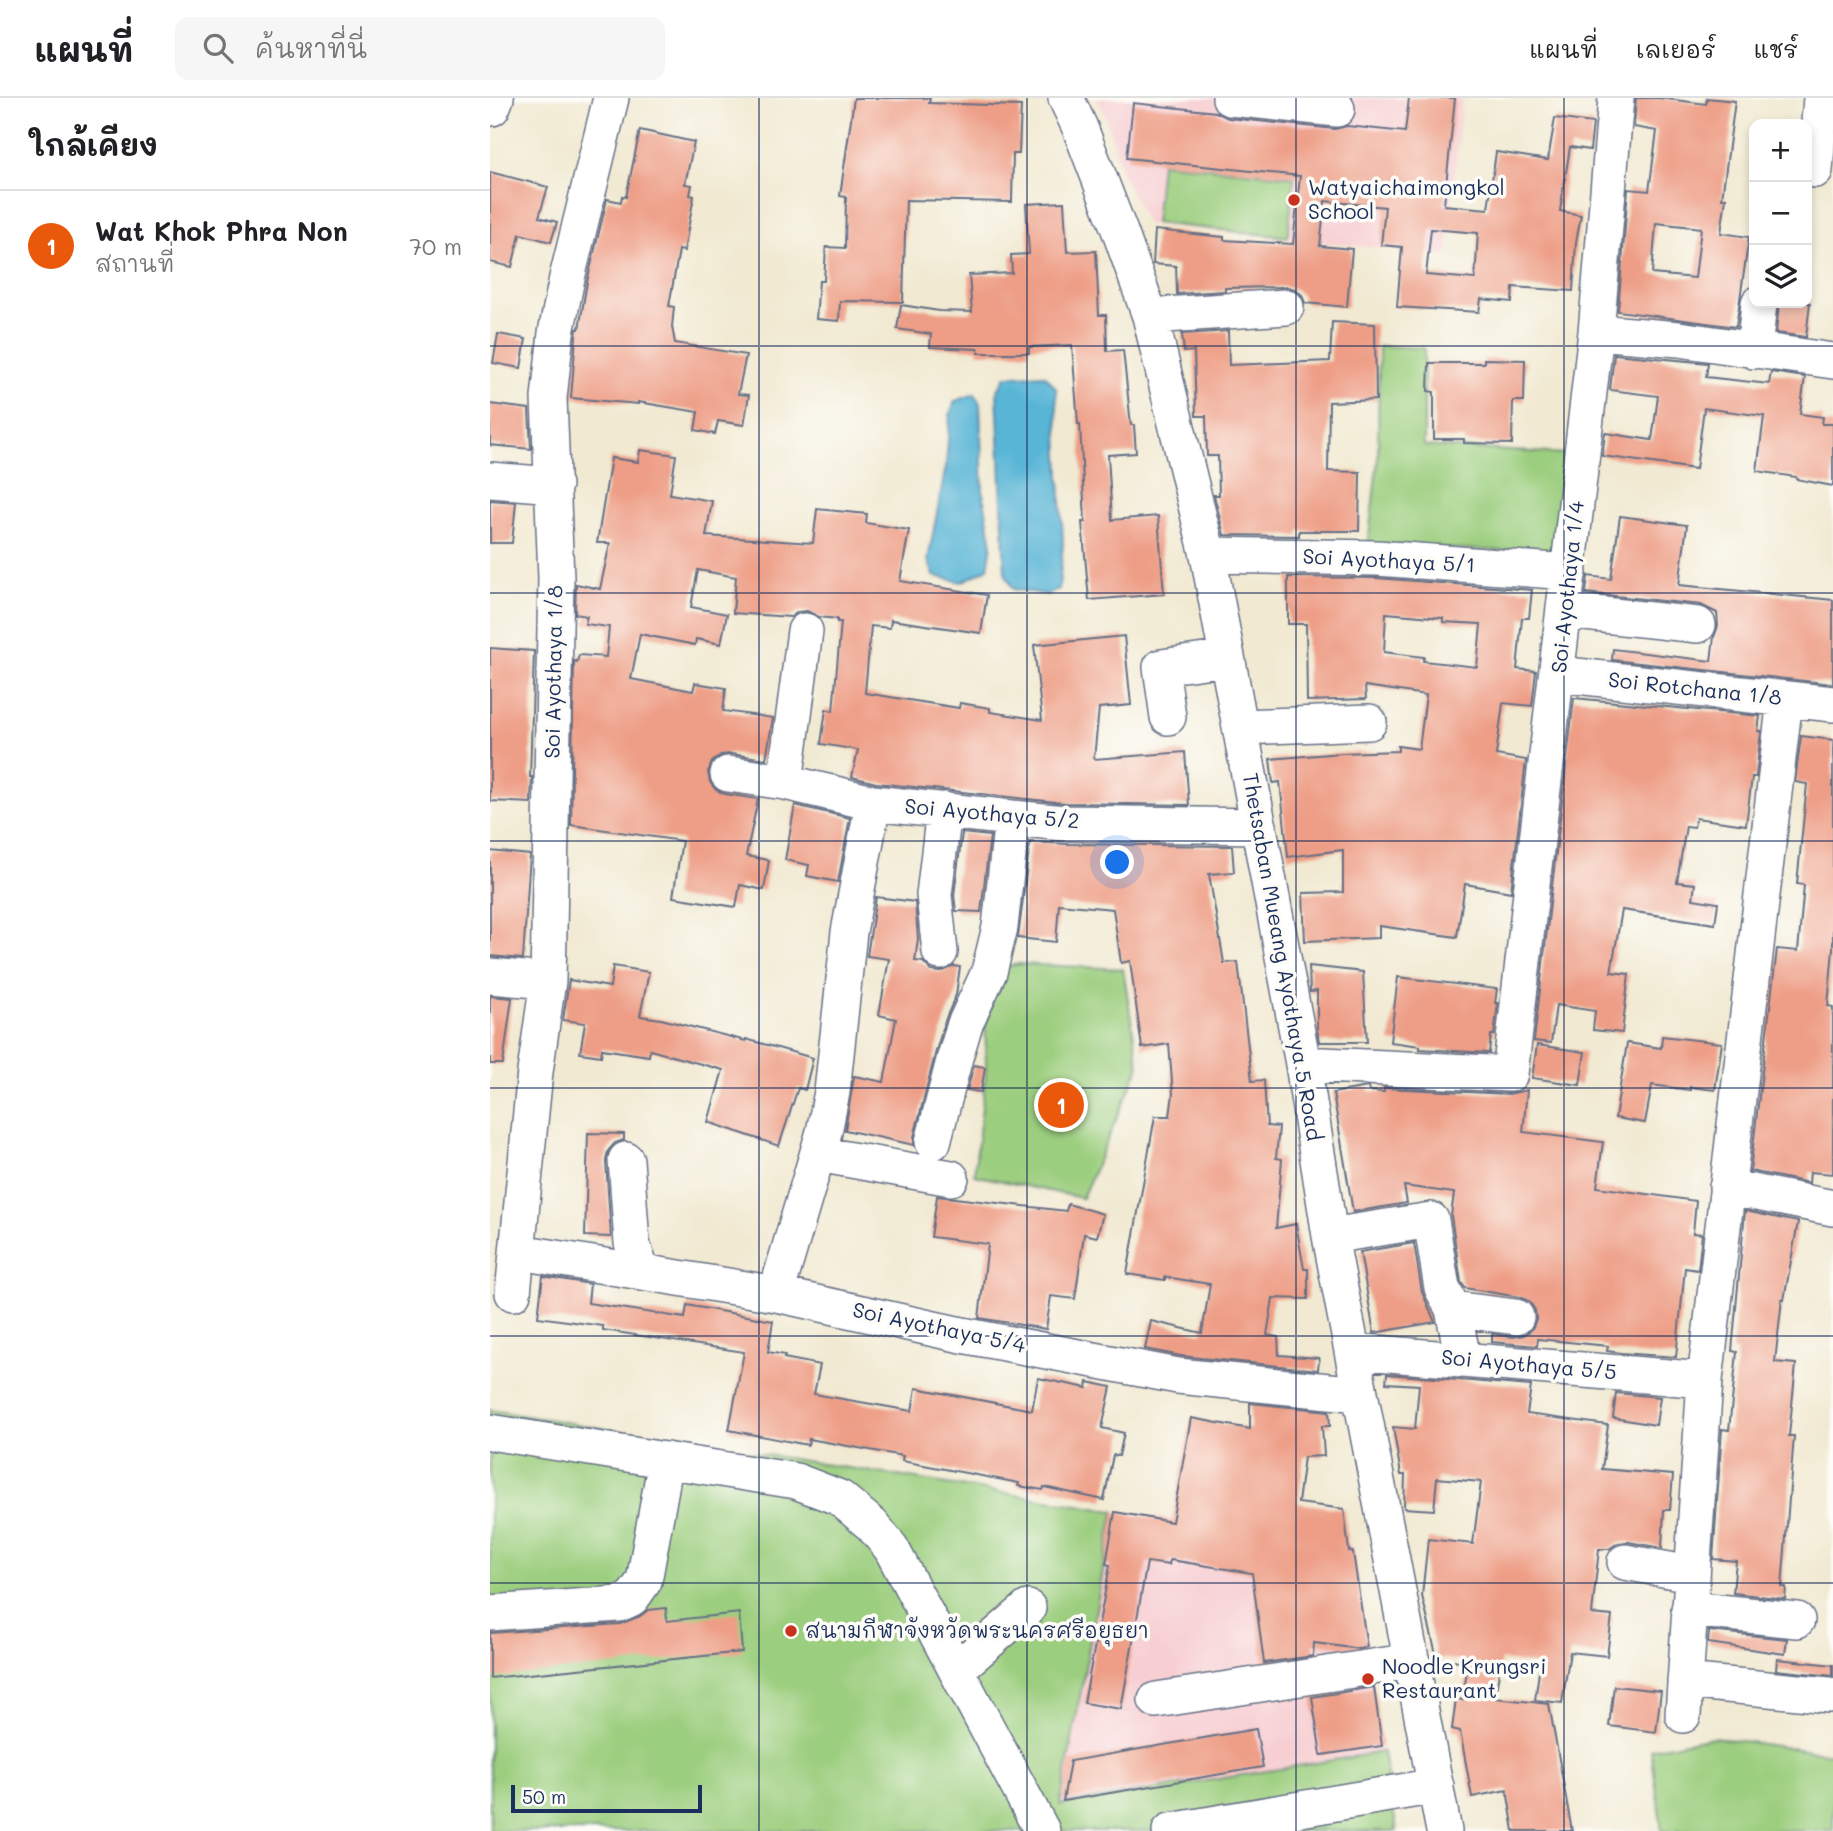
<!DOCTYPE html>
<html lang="th">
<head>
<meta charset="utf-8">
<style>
  :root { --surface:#fff; --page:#f6f6f6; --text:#202124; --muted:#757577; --line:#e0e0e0; --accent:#ea580c }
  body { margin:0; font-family:Mali,"Playpen Sans Thai",sans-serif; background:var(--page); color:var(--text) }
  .controls { position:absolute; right:21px; top:21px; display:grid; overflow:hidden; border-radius:14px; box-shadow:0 4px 10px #0003 }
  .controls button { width:63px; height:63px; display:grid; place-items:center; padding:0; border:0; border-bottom:2px solid var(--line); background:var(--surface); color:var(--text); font:35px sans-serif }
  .scale { position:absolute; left:21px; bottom:18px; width:191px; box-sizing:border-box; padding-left:7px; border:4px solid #1b2f5e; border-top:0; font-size:19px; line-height:24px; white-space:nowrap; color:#1b2f5e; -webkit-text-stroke:5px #fdfcf7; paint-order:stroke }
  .you { position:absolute; left:628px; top:765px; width:24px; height:24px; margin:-18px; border:5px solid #fff; border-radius:50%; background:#1a73e8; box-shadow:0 0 0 10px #1a73e833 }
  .badge { display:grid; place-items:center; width:46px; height:46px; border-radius:50%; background:var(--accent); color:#fff; font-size:23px; font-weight:700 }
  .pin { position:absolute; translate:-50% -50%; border:4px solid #fff; box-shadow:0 2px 7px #0006 }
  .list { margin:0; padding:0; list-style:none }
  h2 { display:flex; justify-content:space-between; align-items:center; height:91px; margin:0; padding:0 28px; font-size:30px }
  h2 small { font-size:23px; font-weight:400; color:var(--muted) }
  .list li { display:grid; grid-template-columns:46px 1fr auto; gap:21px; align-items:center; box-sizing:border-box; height:112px; padding:0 28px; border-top:2px solid var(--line) }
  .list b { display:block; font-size:26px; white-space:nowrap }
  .list p { margin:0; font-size:23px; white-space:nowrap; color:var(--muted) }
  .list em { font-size:23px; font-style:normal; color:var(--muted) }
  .icon { flex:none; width:38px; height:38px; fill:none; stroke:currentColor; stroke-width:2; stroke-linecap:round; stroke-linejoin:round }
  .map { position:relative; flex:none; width:1343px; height:1733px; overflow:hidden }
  header { display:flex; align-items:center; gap:42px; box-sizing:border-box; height:98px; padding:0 35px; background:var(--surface); border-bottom:2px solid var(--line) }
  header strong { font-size:33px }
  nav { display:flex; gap:38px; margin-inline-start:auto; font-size:24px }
  .search { width:490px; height:63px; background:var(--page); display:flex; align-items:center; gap:18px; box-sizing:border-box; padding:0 24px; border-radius:14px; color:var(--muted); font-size:26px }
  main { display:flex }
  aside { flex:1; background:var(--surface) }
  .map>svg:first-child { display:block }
  .built { fill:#f7cfd3 }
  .green { fill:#9bce7e; stroke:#5b7e6e; stroke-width:2 }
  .water { fill:#58b5d6; stroke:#3a729a; stroke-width:2 }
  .building { fill:#ee9e86; fill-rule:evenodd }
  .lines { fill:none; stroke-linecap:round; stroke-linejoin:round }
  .minor-casing { stroke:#667086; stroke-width:38 }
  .minor { stroke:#fff; stroke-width:35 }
  .grid { fill:none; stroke:#1b2f5e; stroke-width:2; stroke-opacity:0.55 }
  .poi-dot { fill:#c8321e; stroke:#fdfcf7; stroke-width:2.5 }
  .labels { text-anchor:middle; stroke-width:7; stroke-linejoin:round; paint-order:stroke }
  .poi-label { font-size:21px; fill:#1b2f5e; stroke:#fdfcf7; text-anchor:start }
  .street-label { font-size:21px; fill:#1b2f5e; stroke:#fdfcf7 }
</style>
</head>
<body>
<header>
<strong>แผนที่</strong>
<div class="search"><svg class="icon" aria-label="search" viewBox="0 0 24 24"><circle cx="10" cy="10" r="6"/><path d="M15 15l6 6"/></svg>ค้นหาที่นี่</div>
<nav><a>แผนที่</a><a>เลเยอร์</a><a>แชร์</a></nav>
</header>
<main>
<aside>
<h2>ใกล้เคียง<small></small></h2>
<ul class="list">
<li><span class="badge">1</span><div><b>Wat Khok Phra Non</b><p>สถานที่</p></div><em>70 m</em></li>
</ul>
</aside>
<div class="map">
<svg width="1343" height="1733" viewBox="0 0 1343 1733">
  <rect width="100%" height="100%" fill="#fdfcf7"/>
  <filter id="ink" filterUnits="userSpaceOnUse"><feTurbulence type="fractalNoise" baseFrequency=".0143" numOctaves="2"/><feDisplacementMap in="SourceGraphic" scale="14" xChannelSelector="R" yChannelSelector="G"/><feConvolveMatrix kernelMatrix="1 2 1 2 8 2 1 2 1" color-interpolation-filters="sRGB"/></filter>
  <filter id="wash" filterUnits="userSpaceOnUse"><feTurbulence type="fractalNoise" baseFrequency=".00686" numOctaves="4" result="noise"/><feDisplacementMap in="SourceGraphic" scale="28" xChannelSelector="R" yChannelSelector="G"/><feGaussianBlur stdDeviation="1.57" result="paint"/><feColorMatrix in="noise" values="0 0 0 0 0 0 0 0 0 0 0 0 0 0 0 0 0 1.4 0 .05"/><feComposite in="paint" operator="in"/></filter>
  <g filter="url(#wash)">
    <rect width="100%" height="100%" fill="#f1e9d1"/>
    <!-- built -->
    <path class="built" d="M 607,0 L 972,0 L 957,157 L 657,126 L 633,78 L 617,22 Z
      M 624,1413 L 863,1448 L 893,1654 L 570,1707 Z"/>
    <!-- green -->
    <path class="green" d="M 671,65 L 804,79 L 798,139 L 665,125 Z
      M 889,248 L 934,250 L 934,348 L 1076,356 L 1065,455 L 878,447 L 888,360 Z
      M 529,866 L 633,871 L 649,969 L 592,1100 L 484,1077 L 496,975 L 495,873 Z
      M 0,1312 L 624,1413 L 570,1707 L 893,1654 L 907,1733 L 0,1733 Z
      M 1223,1639 L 1343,1656 L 1343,1733 L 1172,1733 L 1161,1651 Z"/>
    <!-- water -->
    <path class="water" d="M 555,277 L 566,290 L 573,445 L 569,491 L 558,497 L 523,491 L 515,475 L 507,294 L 516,278 Z
      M 485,296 L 490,306 L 493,395 L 502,447 L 498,470 L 472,484 L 444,478 L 438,462 L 456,368 L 460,317 L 465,303 Z"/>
    <g id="blocks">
      <!-- building -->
      <path class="building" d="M 364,0 L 440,0 L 439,5 L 531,8 L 529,56 L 523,56 L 522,104 L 416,102 L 413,204 L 350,203 L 349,223 L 326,221 L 329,183 L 334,183 L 336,149 L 355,150 L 356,99 L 350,98 Z
        M 919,0 L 965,0 L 954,107 L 998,111 L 1006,54 L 1058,62 L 1065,20 L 1103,25 L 1100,52 L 1080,49 L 1070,113 L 1091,117 L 1086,144 L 1083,193 L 1023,189 L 1022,204 L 991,201 L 989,214 L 907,209 L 912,149 L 891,147 L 895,109 L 835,103 L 830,148 L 862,151 L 857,209 L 815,205 L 812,197 L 805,191 L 795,189 L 735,190 L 735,193 L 687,196 L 686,168 L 663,166 L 665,132 L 734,139 L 734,142 L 803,146 L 810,78 L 637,60 L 643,5 L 726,14 L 738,20 L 845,31 L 857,28 L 915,34 ZM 941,131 L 988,135 L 985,181 L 936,177 Z
        M 1146,0 L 1169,0 L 1216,6 L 1217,0 L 1245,3 L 1232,100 L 1236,100 L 1231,135 L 1259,139 L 1246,229 L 1128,213 L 1138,91 L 1159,93 L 1167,33 L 1144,29 ZM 1166,125 L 1211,130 L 1205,180 L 1162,176 Z
        M 150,32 L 204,44 L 195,86 L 202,87 L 200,97 L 204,98 L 194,153 L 189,152 L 179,208 L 184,209 L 182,229 L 185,245 L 256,257 L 248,296 L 259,297 L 254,327 L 228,323 L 225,336 L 205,332 L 208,314 L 148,304 L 148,306 L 81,300 L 86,238 L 87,231 L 89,231 L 97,184 L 117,101 L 131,104 L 132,98 L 136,99 Z
        M 0,74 L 58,89 L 49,119 L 67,124 L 61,144 L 30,136 L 22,169 L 0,164 Z
        M 574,104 L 577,154 L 606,153 L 609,217 L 616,217 L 617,253 L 633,252 L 641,327 L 644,327 L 646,355 L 618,357 L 622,422 L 668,418 L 674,496 L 599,502 L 592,424 L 595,424 L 590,326 L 588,326 L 582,247 L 539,249 L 539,255 L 488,255 L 488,251 L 440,249 L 441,236 L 407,231 L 411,207 L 449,213 L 482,214 L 479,177 L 522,175 L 521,157 L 539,156 L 536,106 Z
        M 1289,205 L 1320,205 L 1316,239 L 1286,235 Z
        M 842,224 L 885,226 L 886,302 L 839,304 L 838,373 L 870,374 L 869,433 L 809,433 L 809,438 L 734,437 L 724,397 L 729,397 L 728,358 L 717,358 L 716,318 L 706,318 L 704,253 L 694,254 L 692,236 L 738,233 L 739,267 L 840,263 Z
        M 8,236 L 36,241 L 31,270 L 3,265 Z
        M 1124,256 L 1218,265 L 1216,279 L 1279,286 L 1281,274 L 1315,279 L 1310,316 L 1333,319 L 1332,326 L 1343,326 L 1343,388 L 1306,381 L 1306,379 L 1267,373 L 1274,318 L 1214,310 L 1206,371 L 1112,358 L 1115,335 L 1162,342 L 1168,298 L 1120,292 Z
        M 994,261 L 1035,262 L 1034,303 L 1023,303 L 1022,346 L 974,345 L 974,341 L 944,341 L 944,294 L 938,293 L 939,265 L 994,265 Z
        M 0,306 L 39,311 L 41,351 L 0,347 Z
        M 150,352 L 186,357 L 180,396 L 222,403 L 216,438 L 323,445 L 327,411 L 377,416 L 376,425 L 419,432 L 410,483 L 497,497 L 491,535 L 401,522 L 400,530 L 381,528 L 375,595 L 469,610 L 470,605 L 500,610 L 500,614 L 552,622 L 544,547 L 634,538 L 641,607 L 609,610 L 604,661 L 695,654 L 699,707 L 576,705 L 386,685 L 362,679 L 368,652 L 331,646 L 336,611 L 343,613 L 351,524 L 347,524 L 347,521 L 329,519 L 317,513 L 308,514 L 301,519 L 243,515 L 246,479 L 208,472 L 201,509 L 237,516 L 231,546 L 206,541 L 205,547 L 150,536 L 141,581 L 203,593 L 205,585 L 236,590 L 233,613 L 283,620 L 276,661 L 241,656 L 231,657 L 222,664 L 218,674 L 220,684 L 226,692 L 235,696 L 268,701 L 256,758 L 279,762 L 274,792 L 250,787 L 246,809 L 183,799 L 192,743 L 81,727 L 84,563 L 87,564 L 89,557 L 116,559 L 119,529 L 95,526 L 97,518 L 85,516 L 86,486 L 110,491 L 120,445 L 107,445 L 121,360 L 148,364 Z
        M 0,402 L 26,404 L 22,445 L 0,445 Z
        M 1130,418 L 1197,427 L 1189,487 L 1343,502 L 1343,586 L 1122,562 L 1123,551 L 1221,563 L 1224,539 L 1228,528 L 1227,515 L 1211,507 L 1096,495 L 1098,478 L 1121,481 Z
        M 798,479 L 886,480 L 1042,492 L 1039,520 L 1032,520 L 1027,571 L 1046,573 L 1042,608 L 1013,605 L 1006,657 L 1036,662 L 1021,794 L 975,786 L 967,839 L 889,828 L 889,840 L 815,843 L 813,795 L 853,794 L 853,752 L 798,759 L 790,684 L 783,685 L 780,661 L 851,655 L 908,653 L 908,648 L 929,651 L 936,597 L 875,588 L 876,601 L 817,603 L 816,526 L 798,526 ZM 896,515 L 953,520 L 953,524 L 991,526 L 987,569 L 933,563 L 934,559 L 894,554 Z
        M 0,550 L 44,553 L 40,679 L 42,679 L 41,705 L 0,703 Z
        M 1084,600 L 1270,618 L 1268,633 L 1271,633 L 1266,679 L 1262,679 L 1256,727 L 1206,720 L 1204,729 L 1196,728 L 1187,784 L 1205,786 L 1203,801 L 1228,805 L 1225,826 L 1132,812 L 1121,874 L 1139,876 L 1132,935 L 1103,932 L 1105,913 L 1066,907 L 1061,945 L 1044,943 Z
        M 1311,638 L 1343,642 L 1343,851 L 1338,908 L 1343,909 L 1343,1076 L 1320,1074 L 1319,1085 L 1260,1073 L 1287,851 L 1308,853 L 1314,787 L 1307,786 L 1317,686 L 1305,684 Z
        M 305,707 L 360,720 L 348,784 L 317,778 L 319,767 L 295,762 Z
        M 472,735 L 500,738 L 491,814 L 466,813 L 464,797 Z
        M 540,744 L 579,746 L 742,748 L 744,774 L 719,776 L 734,865 L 748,864 L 762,983 L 774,982 L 777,1028 L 789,1029 L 786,1060 L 792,1061 L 786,1130 L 806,1126 L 814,1171 L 818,1171 L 818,1201 L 783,1200 L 777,1237 L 788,1239 L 789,1257 L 829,1260 L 828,1272 L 691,1258 L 655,1251 L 661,1223 L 712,1235 L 720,1186 L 675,1179 L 675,1182 L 637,1176 L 665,1018 L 680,1018 L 683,996 L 679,946 L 652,950 L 640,863 L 631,865 L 623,811 L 569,806 L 566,844 L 528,840 Z
        M 0,753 L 40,757 L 33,861 L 0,858 Z
        M 386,799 L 425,804 L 428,841 L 425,863 L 433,864 L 442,873 L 451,874 L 464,868 L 470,869 L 466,897 L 456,920 L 446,953 L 424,1039 L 424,1047 L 355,1032 L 364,978 L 394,984 L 406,921 L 389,917 L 399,861 L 377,858 Z
        M 123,868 L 159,874 L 150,918 L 171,921 L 256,943 L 256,941 L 323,960 L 315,992 L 308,990 L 289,1048 L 218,1024 L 233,972 L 160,952 L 159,958 L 112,951 L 111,958 L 90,955 L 95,925 L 73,922 L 79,882 L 120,889 Z
        M 819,868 L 873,874 L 877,944 L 829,944 L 827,930 L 827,893 L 820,894 Z
        M 908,879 L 1007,891 L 1005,905 L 1008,905 L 1004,937 L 1001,937 L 999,955 L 930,951 L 930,948 L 900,944 Z
        M 0,898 L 22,900 L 13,966 L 0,966 Z
        M 1172,938 L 1232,945 L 1225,992 L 1200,989 L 1200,992 L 1162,987 L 1155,1025 L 1125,1020 L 1137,945 L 1171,950 Z
        M 1047,947 L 1095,954 L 1090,987 L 1042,980 Z
        M 484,967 L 495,969 L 491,994 L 477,992 Z
        M 878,989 L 879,993 L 894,994 L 894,990 L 1019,996 L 1037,992 L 1033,1034 L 1113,1044 L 1107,1089 L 1206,1103 L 1203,1135 L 1212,1136 L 1208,1172 L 1195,1170 L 1186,1259 L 1131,1255 L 1117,1253 L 1118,1248 L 1048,1241 L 1047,1248 L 1002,1244 L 1002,1236 L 1023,1239 L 1034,1237 L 1042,1231 L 1046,1221 L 1045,1212 L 1039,1203 L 1029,1199 L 975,1190 L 971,1184 L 961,1118 L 964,1095 L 914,1088 L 917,1105 L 863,1114 L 843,995 Z
        M 549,993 L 592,1001 L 588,1020 L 545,1012 Z
        M 98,1035 L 134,1036 L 134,1042 L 125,1045 L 118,1053 L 116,1063 L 121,1139 L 95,1138 Z
        M 447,1098 L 576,1113 L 578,1106 L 613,1116 L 607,1139 L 594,1136 L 585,1201 L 561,1198 L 556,1231 L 489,1220 L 498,1146 L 441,1139 Z
        M 1255,1113 L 1308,1124 L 1294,1202 L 1292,1201 L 1285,1264 L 1306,1266 L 1299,1338 L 1304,1338 L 1292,1489 L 1296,1489 L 1295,1501 L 1243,1495 L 1246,1463 L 1223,1461 L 1232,1331 L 1239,1332 L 1247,1254 L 1242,1253 Z
        M 924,1145 L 932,1194 L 945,1224 L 884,1235 L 870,1154 Z
        M 53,1178 L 100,1186 L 98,1205 L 195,1220 L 197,1207 L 283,1223 L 278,1254 L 295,1257 L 294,1260 L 330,1267 L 324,1296 L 422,1313 L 426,1290 L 542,1312 L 548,1280 L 597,1290 L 598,1284 L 621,1289 L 612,1330 L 634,1335 L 629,1358 L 623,1357 L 614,1402 L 554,1389 L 553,1392 L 528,1388 L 529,1385 L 412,1363 L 413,1358 L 319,1341 L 318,1347 L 239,1332 L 254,1254 L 113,1232 L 113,1228 L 48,1219 Z
        M 897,1276 L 1041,1288 L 1037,1316 L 1118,1327 L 1112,1371 L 1183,1377 L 1180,1412 L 1174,1412 L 1172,1450 L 1138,1444 L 1128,1445 L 1119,1451 L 1109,1451 L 1102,1516 L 1122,1518 L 1117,1558 L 1080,1554 L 1072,1605 L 1045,1602 L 1050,1567 L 1011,1562 L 1005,1600 L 1059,1606 L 1082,1733 L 1024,1733 L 1017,1692 L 982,1699 L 970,1633 L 962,1631 L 966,1601 L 973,1602 L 978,1564 L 947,1560 L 932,1498 L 938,1441 L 983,1446 L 991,1384 L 947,1380 L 944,1412 L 914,1410 L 915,1377 L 911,1377 L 903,1329 L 925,1331 L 929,1287 L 896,1285 Z
        M 1126,1295 L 1170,1299 L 1166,1327 L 1123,1320 Z
        M 760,1305 L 839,1313 L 840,1328 L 832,1328 L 834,1358 L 814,1359 L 808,1405 L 854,1411 L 859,1453 L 863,1454 L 877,1549 L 869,1551 L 824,1545 L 823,1558 L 774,1565 L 762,1475 L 680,1462 L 679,1467 L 657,1464 L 631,1611 L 594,1605 L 620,1467 L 616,1466 L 625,1414 L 682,1424 L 701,1320 L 760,1331 Z
        M 176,1510 L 177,1523 L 249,1515 L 252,1554 L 0,1580 L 0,1535 L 130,1526 L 150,1518 L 158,1512 Z
        M 1219,1533 L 1297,1541 L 1295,1556 L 1218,1545 Z
        M 1287,1561 L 1343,1567 L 1343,1578 L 1286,1572 Z
        M 1124,1588 L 1171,1593 L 1166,1634 L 1119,1628 Z
        M 884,1589 L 892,1648 L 831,1657 L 822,1599 Z
        M 766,1631 L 773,1669 L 573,1703 L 580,1663 Z"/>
    </g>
  </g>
  <g filter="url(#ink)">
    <use href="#blocks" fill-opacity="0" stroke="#667086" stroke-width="2"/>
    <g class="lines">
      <defs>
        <path id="minor" d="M 576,0 L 590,30 L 630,134 L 660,218 L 718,457 L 813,966 L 840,1138 L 954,1733
          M 740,0 L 847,11
          M 2,10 L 6,0
          M 1325,72 L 1331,0
          M 660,218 L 796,209
          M 1106,234 L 1189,241 L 1343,263
          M 1264,253 L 1269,205
          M 0,382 L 64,387
          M 718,457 L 887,460 L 1079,474
          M 1076,513 L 1208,527
          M 1068,576 L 1343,606
          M 678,619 L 671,569 L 737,560
          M 750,629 L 879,624
          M 238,676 L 295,684 L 383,705 L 522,720 L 575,725 L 769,728
          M 295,684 L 315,533
          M 450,854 L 444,797 L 454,712
          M 0,878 L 58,883
          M 813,966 L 1020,976 L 1106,234 L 1126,0
          M 443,1044 L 465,959 L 475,926 L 499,874 L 510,829 L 522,720
          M 328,1056 L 461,1080
          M 136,1062 L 142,1145 L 152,1175
          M 1237,1089 L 1343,1110
          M 840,1138 L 941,1122 L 952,1190 L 963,1211 L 973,1261
          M 29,1154 L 286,1196 L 467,1236 L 688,1278 L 870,1296
          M 23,1195 L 45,974 L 58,883 L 66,480 L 59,300 L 66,235 L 77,180 L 121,0
          M 286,1196 L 334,1034 L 342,994 L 359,834 L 383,705
          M 963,1211 L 1026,1219
          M 862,1253 L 1215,1282
          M 0,1334 L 306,1383 L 350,1400 L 382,1427 L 401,1450 L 552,1733
          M 1135,1464 L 1201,1476
          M 1199,1511 L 1307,1522
          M 0,1515 L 129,1506 L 142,1500 L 154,1483 L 176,1362
          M 466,1572 L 538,1510
          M 1195,1583 L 1339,1597
          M 666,1602 L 922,1563
          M 1193,1617 L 1215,1282 L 1295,601
          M 680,1733 L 946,1688"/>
      </defs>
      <!-- minor casing -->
      <use href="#minor" class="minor-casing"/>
      <!-- minor -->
      <use href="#minor" class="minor"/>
    </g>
  </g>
  <!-- grid -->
  <path class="grid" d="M 269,0 L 269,1733M 537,0 L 537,1733M 806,0 L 806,1733M 1074,0 L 1074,1733M 0,248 L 1343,248M 0,495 L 1343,495M 0,743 L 1343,743M 0,990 L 1343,990M 0,1238 L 1343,1238M 0,1485 L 1343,1485"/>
  <!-- markers -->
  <g class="poi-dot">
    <circle cx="804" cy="102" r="7"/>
    <circle cx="301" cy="1533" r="7"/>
    <circle cx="878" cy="1581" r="7"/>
  </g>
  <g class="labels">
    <!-- poi labels -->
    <g class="poi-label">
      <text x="818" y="97">Watyaichaimongkol<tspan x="818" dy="24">School</tspan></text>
      <text x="315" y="1540">สนามกีฬาจังหวัดพระนครศรีอยุธยา</text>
      <text x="892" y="1576">Noodle Krungsri<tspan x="892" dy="24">Restaurant</tspan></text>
    </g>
    <!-- street labels -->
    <g class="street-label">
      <text transform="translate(899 463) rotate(3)" y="7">Soi Ayothaya 5/1</text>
      <text transform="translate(1078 489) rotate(-84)" y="7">Soi Ayothaya 1/4</text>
      <text transform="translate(64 574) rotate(-89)" y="7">Soi Ayothaya 1/8</text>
      <text transform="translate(1205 591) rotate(6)" y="7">Soi Rotchana 1/8</text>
      <text transform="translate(502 716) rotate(5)" y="7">Soi Ayothaya 5/2</text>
      <text transform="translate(792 859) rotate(80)" y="7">Thetsaban Mueang Ayothaya 5 Road</text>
      <text transform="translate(449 1230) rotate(12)" y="7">Soi Ayothaya 5/4</text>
      <text transform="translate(1039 1267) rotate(5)" y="7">Soi Ayothaya 5/5</text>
    </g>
  </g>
</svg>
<div class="controls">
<button>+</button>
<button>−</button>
<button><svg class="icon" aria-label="layers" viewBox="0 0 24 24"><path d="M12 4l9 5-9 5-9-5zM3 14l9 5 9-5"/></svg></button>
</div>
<div class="scale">50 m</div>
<div class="you"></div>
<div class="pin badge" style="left:571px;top:1007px">1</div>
</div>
</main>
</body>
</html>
